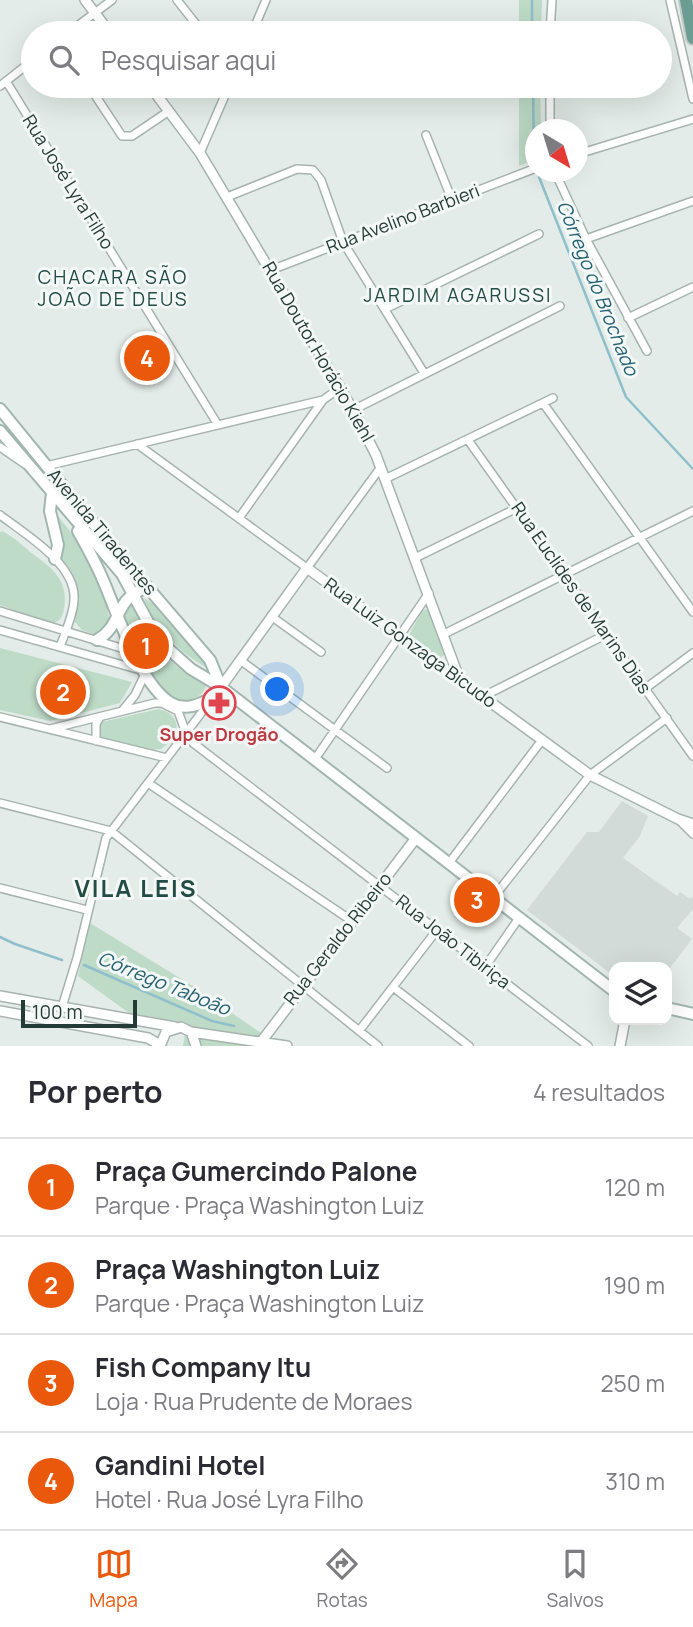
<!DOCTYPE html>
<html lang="pt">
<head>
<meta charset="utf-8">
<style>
  :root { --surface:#fff; --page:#f2f2f3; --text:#2b2b33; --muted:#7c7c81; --line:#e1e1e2; --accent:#ea580c }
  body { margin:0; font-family:Manrope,sans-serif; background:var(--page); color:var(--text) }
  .controls { position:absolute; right:21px; bottom:21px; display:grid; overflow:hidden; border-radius:14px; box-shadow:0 7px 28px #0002 }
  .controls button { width:63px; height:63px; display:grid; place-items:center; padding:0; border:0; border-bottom:2px solid var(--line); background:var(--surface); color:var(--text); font:35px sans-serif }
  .compass { position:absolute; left:525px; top:119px; width:63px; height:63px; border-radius:50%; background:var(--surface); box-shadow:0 7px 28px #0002; rotate:142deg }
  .scale { position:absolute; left:21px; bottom:18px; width:116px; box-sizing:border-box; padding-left:7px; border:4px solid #243b36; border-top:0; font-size:19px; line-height:24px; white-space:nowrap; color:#243b36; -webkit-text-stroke:5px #f3f8f6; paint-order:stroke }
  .you { position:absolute; left:278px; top:690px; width:24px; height:24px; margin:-18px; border:5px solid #fff; border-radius:50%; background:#1a73e8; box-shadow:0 0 0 10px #1a73e833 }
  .badge { display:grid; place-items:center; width:46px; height:46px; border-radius:50%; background:var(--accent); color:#fff; font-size:23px; font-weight:700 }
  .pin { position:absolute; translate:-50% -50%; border:4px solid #fff; box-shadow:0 2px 7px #0006 }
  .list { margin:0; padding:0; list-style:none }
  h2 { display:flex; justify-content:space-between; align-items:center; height:91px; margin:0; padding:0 28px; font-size:30px }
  h2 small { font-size:23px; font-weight:400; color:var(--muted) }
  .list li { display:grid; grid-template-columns:46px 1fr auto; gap:21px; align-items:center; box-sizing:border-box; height:98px; padding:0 28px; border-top:2px solid var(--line) }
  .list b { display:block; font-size:26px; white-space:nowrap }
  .list p { margin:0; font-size:23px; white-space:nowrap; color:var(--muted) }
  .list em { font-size:23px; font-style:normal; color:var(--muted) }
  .icon { flex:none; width:38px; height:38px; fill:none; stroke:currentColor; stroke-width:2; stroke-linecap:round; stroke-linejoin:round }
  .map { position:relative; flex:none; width:693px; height:1046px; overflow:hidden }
  .search { position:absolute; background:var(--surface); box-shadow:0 7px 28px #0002; left:21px; right:21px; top:21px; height:77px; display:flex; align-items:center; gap:18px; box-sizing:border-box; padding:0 24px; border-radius:38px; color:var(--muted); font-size:26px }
  .sheet { height:483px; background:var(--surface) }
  nav { display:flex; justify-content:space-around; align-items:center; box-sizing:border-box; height:98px; border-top:2px solid var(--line); background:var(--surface); font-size:19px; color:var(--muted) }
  nav a { display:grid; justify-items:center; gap:4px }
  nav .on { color:var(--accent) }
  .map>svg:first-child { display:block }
  .built { fill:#d1dbd7 }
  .green { fill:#bedbc7 }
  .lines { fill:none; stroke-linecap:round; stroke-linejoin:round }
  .stream { stroke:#90bfcc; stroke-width:2.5 }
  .minor-casing { stroke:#a6b3af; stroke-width:10 }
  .tertiary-casing { stroke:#a6b3af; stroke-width:12 }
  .secondary-casing { stroke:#a2b6b0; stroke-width:14 }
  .primary-casing { stroke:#c2c8c7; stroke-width:16 }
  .minor { stroke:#fff; stroke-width:7 }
  .tertiary { stroke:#fff; stroke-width:9 }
  .secondary { stroke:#fff; stroke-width:10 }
  .primary { stroke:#6c9d93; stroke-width:12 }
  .labels { text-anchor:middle; stroke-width:6; stroke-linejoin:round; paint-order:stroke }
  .street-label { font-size:18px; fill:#243b36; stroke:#f3f8f6 }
  .health-label { font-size:18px; font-weight:bold; fill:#be3a42; stroke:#f3f8f6 }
  .neighbourhood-label { font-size:19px; letter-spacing:2px; fill:#224c44; stroke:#f3f8f6 }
  .water-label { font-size:19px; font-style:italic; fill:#246172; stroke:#f3f8f6 }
  .district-label { font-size:24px; font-weight:bold; letter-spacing:2px; fill:#224c44; stroke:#f3f8f6 }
</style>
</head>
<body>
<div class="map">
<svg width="693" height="1046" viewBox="0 0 693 1046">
  <rect width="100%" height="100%" fill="#e3ece8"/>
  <!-- built -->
  <path class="built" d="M 622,801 L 648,816 L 640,836 L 623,858 L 677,896 L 680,892 L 690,899 L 693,896 L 693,909 L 677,928 L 692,939 L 667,972 L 667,967 L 614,967 L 614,976 L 527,910 L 587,832 L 599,832 Z"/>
  <!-- green -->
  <path class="green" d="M 519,0 L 542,0 L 541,33 L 519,33 Z
    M 519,86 L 540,86 L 541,129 L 536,130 L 535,160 L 519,166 Z
    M 55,515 L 57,515 C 65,525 73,534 80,545 C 89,558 119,618 105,630 C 102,633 98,633 95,635 L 82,630 L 75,622 L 78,600 L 77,586 L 73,576 L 59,557 Z
    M 2,531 C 12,536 21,544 29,551 C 50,567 69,578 64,608 C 63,617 60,621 52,624 L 0,605 L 0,532 Z
    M 144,598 L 157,606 L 206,661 L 207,668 C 178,651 156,630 144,598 Z
    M 131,603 C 152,645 165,662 206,686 C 203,694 198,698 190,700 C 182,702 176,702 169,697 C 155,686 129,638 125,620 C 125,616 126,609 127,604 Z
    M 426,609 L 430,612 L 445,654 L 440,658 L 409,635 L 422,611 Z
    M 0,648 L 132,682 L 120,703 L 50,721 L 0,710 Z
    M 159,709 C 185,716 179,737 161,749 L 153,750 L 100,738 C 97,732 98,727 102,722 Z
    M 90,923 L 188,983 L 280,1046 L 183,1046 L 187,1023 L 129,1013 L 78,976 Z"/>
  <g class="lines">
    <!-- stream -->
    <path class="stream" d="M 532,0 L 532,33
      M 533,86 L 534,153
      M 539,177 L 626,397 L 693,469
      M 0,937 L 15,944 L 62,960
      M 84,965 L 212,1021 L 234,1026"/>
    <defs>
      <path id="minor" d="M 177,0 L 203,33
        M 670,0 L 693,99
        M 68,33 L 112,0
        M 252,33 L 266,0
        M 550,33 L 552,0
        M 6,81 L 218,425
        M 0,86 L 33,60
        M 89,86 L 122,136 L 132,136 L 169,111
        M 550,86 L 550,130
        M 426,135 L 452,200
        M 200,153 L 229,86
        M 578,154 L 693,119
        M 555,172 L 586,239 L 647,351
        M 227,197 L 297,169 L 313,170 L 321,180 L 343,242 L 424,373
        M 586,239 L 693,201
        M 271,270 L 536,168
        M 385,309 L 539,234
        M 628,318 L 693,287
        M 543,403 L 693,612
        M 353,410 L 560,306
        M 468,440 L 693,756
        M 137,444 L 307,568 L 381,467
        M 0,447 L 25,464
        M 46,466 L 323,400 L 341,387
        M 385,479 L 553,398
        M 0,515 C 25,534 76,564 74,599 C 74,614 65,632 60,647
        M 239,518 L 323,400
        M 415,558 L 517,508
        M 0,611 L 134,652
        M 271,616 L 321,652
        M 0,630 L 144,671
        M 444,634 L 693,511
        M 240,660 L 387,768
        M 646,688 L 693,653
        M 484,696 L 607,634
        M 122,711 L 135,695 L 145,674
        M 0,717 L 167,758
        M 50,729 L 155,703 L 162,703 L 178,711 L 186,733
        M 184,736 L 588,1046
        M 96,741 L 96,724 L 100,717
        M 315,759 L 429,593
        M 148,783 L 352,921
        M 0,803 L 111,831 L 378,1046
        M 679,820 L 693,834
        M 449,863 L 542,740
        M 0,888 L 87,910
        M 493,898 L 590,775 L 667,718
        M 485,967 L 519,918
        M 393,987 L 469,1046
        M 62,1007 L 77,958 L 106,838 L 221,687
        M 359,1031 L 437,930"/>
      <path id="tertiary" d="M 85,0 L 110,33
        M 150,86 L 200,153 L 353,410 L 376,455 L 459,678
        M 221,687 L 307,568 L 590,775 L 678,819 L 693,824
        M 0,996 L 175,1027
        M 0,1011 L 148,1038 L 160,1045
        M 191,1032 L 287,1046
        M 160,1046 L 166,1032 L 181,1027 L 191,1032 L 196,1046
        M 258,1046 L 416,838
        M 620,1046 L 625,1020"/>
      <path id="secondary" d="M 0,409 L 102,534 L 210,660 L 221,687
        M 0,431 L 122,574 L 148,622 L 164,645 L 191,669 L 221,687 L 614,991
        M 52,493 L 50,511 L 58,545 L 55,559
        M 78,531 C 87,547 96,563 103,580 C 117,612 140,685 171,703 C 185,711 199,705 212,698
        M 97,640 C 121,627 115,602 139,591
        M 667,1008 L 693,1014"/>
      <path id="primary" d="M 686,0 L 693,38"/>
    </defs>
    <!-- minor casing -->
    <use href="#minor" class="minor-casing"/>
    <!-- tertiary casing -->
    <use href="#tertiary" class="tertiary-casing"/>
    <!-- secondary casing -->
    <use href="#secondary" class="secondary-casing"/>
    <!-- primary casing -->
    <use href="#primary" class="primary-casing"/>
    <!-- minor -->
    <use href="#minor" class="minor"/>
    <!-- tertiary -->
    <use href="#tertiary" class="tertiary"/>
    <!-- secondary -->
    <use href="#secondary" class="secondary"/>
    <!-- primary -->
    <use href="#primary" class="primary"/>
  </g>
  <!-- icons -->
  <defs>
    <symbol id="pharmacy-ring" viewBox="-11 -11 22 22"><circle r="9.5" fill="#f3f8f6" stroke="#e0444e" stroke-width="1.5"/><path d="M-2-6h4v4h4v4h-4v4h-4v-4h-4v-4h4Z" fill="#e0444e"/></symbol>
  </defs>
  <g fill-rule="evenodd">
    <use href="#pharmacy-ring" x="200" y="684" width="38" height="38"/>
  </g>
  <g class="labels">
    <!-- street labels -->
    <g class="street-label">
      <text transform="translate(68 182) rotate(58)" y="6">Rua José Lyra Filho</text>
      <text transform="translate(403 219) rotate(-21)" y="6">Rua Avelino Barbieri</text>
      <text transform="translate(318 352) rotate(60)" y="6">Rua Doutor Horácio Kiehl</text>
      <text transform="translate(102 532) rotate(50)" y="6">Avenida Tiradentes</text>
      <text transform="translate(581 598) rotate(55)" y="6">Rua Euclídes de Marins Dias</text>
      <text transform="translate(410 643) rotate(36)" y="6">Rua Luiz Gonzaga Bicudo</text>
      <text transform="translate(338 939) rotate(-52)" y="6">Rua Geraldo Ribeiro</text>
      <text transform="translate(453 942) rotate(38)" y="6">Rua João Tibiriça</text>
    </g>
    <!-- health labels -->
    <g class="health-label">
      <text x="219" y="741">Super Drogão</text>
    </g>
    <!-- neighbourhood labels -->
    <g class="neighbourhood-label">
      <text x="113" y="284">CHACARA SÃO<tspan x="113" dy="22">JOÃO DE DEUS</tspan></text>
      <text x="458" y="302">JARDIM AGARUSSI</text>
    </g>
    <!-- water labels -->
    <g class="water-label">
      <text transform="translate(598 288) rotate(68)" y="7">Córrego do Brochado</text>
      <text transform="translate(164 983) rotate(22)" y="7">Córrego Taboão</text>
    </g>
    <!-- district labels -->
    <g class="district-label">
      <text x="136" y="897">VILA LEIS</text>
    </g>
  </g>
</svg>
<div class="controls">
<button><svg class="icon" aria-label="layers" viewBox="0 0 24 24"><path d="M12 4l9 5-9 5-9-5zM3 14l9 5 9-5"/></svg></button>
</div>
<svg class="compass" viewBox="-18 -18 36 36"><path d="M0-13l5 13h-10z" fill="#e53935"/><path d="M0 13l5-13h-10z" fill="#7c7c81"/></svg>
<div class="scale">100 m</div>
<div class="you"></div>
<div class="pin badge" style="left:146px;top:646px">1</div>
<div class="pin badge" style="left:63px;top:692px">2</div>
<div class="pin badge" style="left:477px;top:900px">3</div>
<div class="pin badge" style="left:147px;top:358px">4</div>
<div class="search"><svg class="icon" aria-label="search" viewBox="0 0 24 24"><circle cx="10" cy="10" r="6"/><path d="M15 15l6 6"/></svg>Pesquisar aqui</div>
</div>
<section class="sheet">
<h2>Por perto<small>4 resultados</small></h2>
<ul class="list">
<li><span class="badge">1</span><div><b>Praça Gumercindo Palone</b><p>Parque · Praça Washington Luiz</p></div><em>120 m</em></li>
<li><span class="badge">2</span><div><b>Praça Washington Luiz</b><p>Parque · Praça Washington Luiz</p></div><em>190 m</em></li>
<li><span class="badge">3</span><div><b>Fish Company Itu</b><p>Loja · Rua Prudente de Moraes</p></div><em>250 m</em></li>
<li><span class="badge">4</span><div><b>Gandini Hotel</b><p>Hotel · Rua José Lyra Filho</p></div><em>310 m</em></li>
</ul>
</section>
<nav>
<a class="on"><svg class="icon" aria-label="map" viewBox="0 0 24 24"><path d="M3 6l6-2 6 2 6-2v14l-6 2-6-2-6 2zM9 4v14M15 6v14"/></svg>Mapa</a>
<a><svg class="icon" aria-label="directions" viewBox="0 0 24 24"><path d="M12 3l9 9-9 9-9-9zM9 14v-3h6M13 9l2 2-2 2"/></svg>Rotas</a>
<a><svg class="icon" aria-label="saved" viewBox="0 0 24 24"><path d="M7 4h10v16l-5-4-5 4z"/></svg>Salvos</a>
</nav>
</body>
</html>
